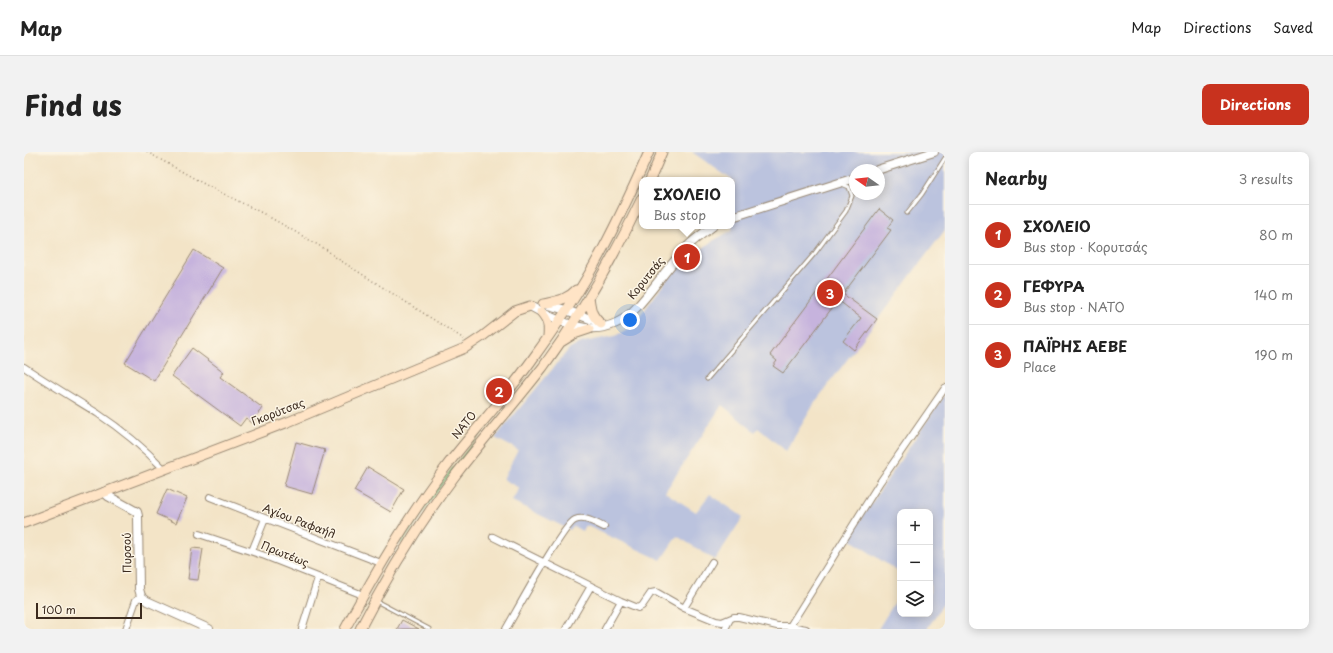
<!DOCTYPE html>
<html lang="en">
<head>
<meta charset="utf-8">
<style>
  :root { --surface:#fff; --page:#f2f2f2; --text:#222; --muted:#767676; --line:#e0e0e0; --accent:#c8321e }
  body { margin:0; font-family:"Playpen Sans",sans-serif; background:var(--page); color:var(--text) }
  .controls { position:absolute; right:12px; bottom:12px; display:grid; overflow:hidden; border-radius:8px; box-shadow:0 2px 10px #0003 }
  .controls button { width:36px; height:36px; display:grid; place-items:center; padding:0; border:0; border-bottom:1px solid var(--line); background:var(--surface); color:var(--text); font:20px sans-serif }
  .compass { position:absolute; left:825px; top:12px; width:36px; height:36px; border-radius:50%; background:var(--surface); box-shadow:0 2px 10px #0003; rotate:284deg }
  .scale { position:absolute; left:12px; bottom:10px; width:106px; box-sizing:border-box; padding-left:4px; border:2px solid #3b2a1e; border-top:0; font-size:11px; line-height:14px; white-space:nowrap; color:#3b2a1e; -webkit-text-stroke:3px #fcf5e5; paint-order:stroke }
  .you { position:absolute; left:606px; top:168px; width:14px; height:14px; margin:-10px; border:3px solid #fff; border-radius:50%; background:#1a73e8; box-shadow:0 0 0 6px #1a73e833 }
  .badge { display:grid; place-items:center; width:26px; height:26px; border-radius:50%; background:var(--accent); color:#fff; font-size:13px; font-weight:700 }
  .pin { position:absolute; translate:-50% -50%; border:2px solid #fff; box-shadow:0 1px 4px #0006 }
  .popup { position:absolute; left:615px; top:25px; width:96px; height:52px; box-sizing:border-box; display:grid; place-content:center; border-radius:8px; background:var(--surface); filter:drop-shadow(0 1px 3px #0005); font-size:13px; white-space:nowrap; color:var(--muted) }
  .popup b { font-size:15px; color:var(--text) }
  .popup::after { content:''; position:absolute; left:50%; top:100%; margin-left:-8px; border:8px solid transparent; border-top-color:var(--surface) }
  .list { margin:0; padding:0; list-style:none }
  h2 { display:flex; justify-content:space-between; align-items:center; height:52px; margin:0; padding:0 16px; font-size:17px }
  h2 small { font-size:13px; font-weight:400; color:var(--muted) }
  .list li { display:grid; grid-template-columns:26px 1fr auto; gap:12px; align-items:center; box-sizing:border-box; height:60px; padding:0 16px; border-top:1px solid var(--line) }
  .list b { display:block; font-size:15px; white-space:nowrap }
  .list p { margin:0; font-size:13px; white-space:nowrap; color:var(--muted) }
  .list em { font-size:13px; font-style:normal; color:var(--muted) }
  .icon { flex:none; width:22px; height:22px; fill:none; stroke:currentColor; stroke-width:2; stroke-linecap:round; stroke-linejoin:round }
  .map { position:relative; flex:none; width:921px; height:477px; overflow:hidden; border-radius:8px }
  header { display:flex; align-items:center; gap:24px; box-sizing:border-box; height:56px; padding:0 20px; background:var(--surface); border-bottom:1px solid var(--line) }
  header strong { font-size:19px }
  nav { display:flex; gap:22px; margin-inline-start:auto; font-size:14px }
  .intro { display:flex; align-items:center; justify-content:space-between; box-sizing:border-box; height:96px; padding:0 24px }
  h1 { margin:0; font-size:28px }
  .button { padding:10px 18px; border-radius:8px; background:var(--accent); color:#fff; font-size:14px; font-weight:700 }
  main { display:flex; gap:24px; padding:0 24px }
  aside { flex:1; background:var(--surface); border-radius:8px; box-shadow:0 2px 10px #0003 }
  .map>svg:first-child { display:block }
  .industrial { fill:#bbc3de; fill-rule:evenodd }
  .green { fill:#93de9a; stroke:#67845c }
  .building { fill:#c6b3dd }
  .lines { fill:none; stroke-linecap:round; stroke-linejoin:round }
  .service-casing { stroke:#978772; stroke-width:5 }
  .minor-casing { stroke:#978772; stroke-width:8 }
  .tertiary-casing { stroke:#978772; stroke-width:10 }
  .secondary-casing { stroke:#978772; stroke-width:11 }
  .path { stroke:#978772; stroke-width:1.5; stroke-dasharray:1 3; stroke-linecap:butt }
  .service { stroke:#fff; stroke-width:3 }
  .minor { stroke:#fff; stroke-width:6 }
  .tertiary { stroke:#fff; stroke-width:8 }
  .secondary { stroke:#ffe4c6; stroke-width:9 }
  .labels { text-anchor:middle; stroke-width:3; stroke-linejoin:round; paint-order:stroke }
  .street-label { font-size:11px; fill:#3b2a1e; stroke:#fcf5e5 }
</style>
</head>
<body>
<header>
<strong>Map</strong>
<nav><a>Map</a><a>Directions</a><a>Saved</a></nav>
</header>
<div class="intro"><h1>Find us</h1><a class="button">Directions</a></div>
<main>
<div class="map">
<svg width="921" height="477" viewBox="0 0 921 477">
  <rect width="100%" height="100%" fill="#fcf5e5"/>
  <filter id="ink" filterUnits="userSpaceOnUse"><feTurbulence type="fractalNoise" baseFrequency=".025" numOctaves="2"/><feDisplacementMap in="SourceGraphic" scale="8" xChannelSelector="R" yChannelSelector="G"/><feConvolveMatrix kernelMatrix="1 2 1 2 8 2 1 2 1" color-interpolation-filters="sRGB"/></filter>
  <filter id="wash" filterUnits="userSpaceOnUse"><feTurbulence type="fractalNoise" baseFrequency=".012" numOctaves="4" result="noise"/><feDisplacementMap in="SourceGraphic" scale="16" xChannelSelector="R" yChannelSelector="G"/><feGaussianBlur stdDeviation="0.9" result="paint"/><feColorMatrix in="noise" values="0 0 0 0 0 0 0 0 0 0 0 0 0 0 0 0 0 1.4 0 .05"/><feComposite in="paint" operator="in"/></filter>
  <g filter="url(#wash)">
    <rect width="100%" height="100%" fill="#f3e4c7"/>
    <!-- industrial -->
    <path class="industrial" d="M 668,0 L 921,0 L 921,78 L 792,249 L 762,299 L 734,276 L 731,280 L 698,253 L 641,340 L 672,360 L 686,342 L 719,365 L 691,408 L 653,384 L 637,408 L 561,373 L 558,379 L 549,374 L 546,378 L 488,349 L 495,336 L 479,327 L 494,298 L 471,286 L 546,196 L 560,190 L 591,184 L 602,178 L 614,167 L 644,126 L 655,115 L 687,90 L 708,78 L 708,33 L 711,30 ZM 831,18 L 855,18 L 855,42 L 831,42 Z
      M 921,242 L 921,449 L 903,477 L 854,477 L 876,442 L 876,462 L 906,462 L 906,360 L 876,360 L 876,421 L 824,386 Z"/>
    <!-- green -->
    <path class="green" d="M 456,282 L 439,307 L 418,333 L 378,392 L 376,391 L 416,332 Z"/>
    <g id="blocks">
      <!-- building -->
      <path class="building" d="M 855,57 L 869,68 L 863,76 L 867,78 L 819,142 L 853,167 L 830,198 L 819,189 L 837,166 L 814,148 L 759,221 L 749,214 L 753,209 L 746,203 Z
        M 170,98 L 199,116 L 130,229 L 101,211 Z
        M 168,196 L 200,220 L 196,225 L 239,256 L 228,271 L 222,266 L 216,274 L 148,224 Z
        M 272,290 L 301,298 L 288,342 L 260,334 Z
        M 344,315 L 380,337 L 367,360 L 330,339 Z
        M 143,337 L 163,346 L 152,371 L 132,362 Z
        M 168,396 L 179,397 L 174,428 L 164,427 Z
        M 378,468 L 395,477 L 373,477 Z"/>
    </g>
  </g>
  <g filter="url(#ink)">
    <use href="#blocks" fill-opacity="0" stroke="#978772" stroke-width="1"/>
    <g class="lines">
      <defs>
        <path id="service" d="M 883,61 L 898,42 L 921,6
          M 683,227 L 791,101 L 822,59 L 828,44 L 825,35 L 818,32
          M 352,449 L 405,477"/>
        <path id="minor" d="M 0,215 C 24,231 49,246 73,261 C 97,277 120,296 139,316
          M 186,345 L 357,411
          M 175,382 L 241,404 L 339,443
          M 469,385 L 597,449 L 614,456 L 618,454 L 627,441 L 632,440 L 660,456 L 692,469 L 698,470 L 710,465 L 715,465 L 753,474 L 766,474 L 782,477
          M 228,399 L 241,367
          M 660,456 L 688,410
          M 766,474 L 856,330 L 921,236
          M 102,477 L 112,448 L 117,444
          M 278,477 L 294,426
          M 482,477 C 492,460 539,373 551,368 C 561,364 571,371 580,375
          M 542,477 L 567,434
          M 581,477 L 597,449
          M 701,477 L 706,467"/>
        <path id="tertiary" d="M 853,18 L 910,0
          M 708,65 L 831,26
          M 520,152 L 542,158 L 577,171
          M 506,154 C 541,174 580,191 612,156 C 630,137 644,114 663,95 C 670,87 680,81 689,74
          M 80,340 L 84,344 L 113,360 L 114,364 L 115,437 L 117,444 L 123,449 L 185,477"/>
        <path id="secondary" d="M 626,28 L 638,0
          M 565,145 C 567,158 567,163 577,172
          M 519,152 C 532,149 543,148 552,138
          M 517,160 C 524,168 525,173 524,184
          M 537,190 L 550,182 L 565,177
          M 0,371 L 264,270 L 441,196 L 459,184 L 491,159 L 506,154
          M 321,477 C 351,421 383,366 421,316 C 450,278 483,244 510,205 C 528,180 546,154 562,127 C 586,87 606,43 625,0
          M 336,477 C 364,422 396,370 433,321 C 461,285 491,251 519,215 C 558,162 590,105 618,46"/>
      </defs>
      <!-- service casing -->
      <use href="#service" class="service-casing"/>
      <!-- minor casing -->
      <use href="#minor" class="minor-casing"/>
      <!-- tertiary casing -->
      <use href="#tertiary" class="tertiary-casing"/>
      <!-- secondary casing -->
      <use href="#secondary" class="secondary-casing"/>
      <!-- path -->
      <path class="path" d="M 123,0 L 182,33 L 240,62 L 303,98 L 311,105 L 440,187"/>
      <!-- service -->
      <use href="#service" class="service"/>
      <!-- minor -->
      <use href="#minor" class="minor"/>
      <!-- tertiary -->
      <use href="#tertiary" class="tertiary"/>
      <!-- secondary -->
      <use href="#secondary" class="secondary"/>
    </g>
  </g>
  <g class="labels">
    <!-- street labels -->
    <g class="street-label">
      <text transform="translate(622 126) rotate(-51)" y="4">Κορυτσάς</text>
      <text transform="translate(254 260) rotate(-21)" y="4">Γκορύτσας</text>
      <text transform="translate(440 273) rotate(-51)" y="4">ΝΑΤΟ</text>
      <text transform="translate(275 369) rotate(21)" y="4">Αγίου Ραφαήλ</text>
      <text transform="translate(103 401) rotate(-91)" y="4">Πυρσού</text>
      <text transform="translate(261 402) rotate(22)" y="4">Πρωτέως</text>
    </g>
  </g>
</svg>
<div class="controls">
<button>+</button>
<button>−</button>
<button><svg class="icon" aria-label="layers" viewBox="0 0 24 24"><path d="M12 4l9 5-9 5-9-5zM3 14l9 5 9-5"/></svg></button>
</div>
<svg class="compass" viewBox="-18 -18 36 36"><path d="M0-13l5 13h-10z" fill="#e53935"/><path d="M0 13l5-13h-10z" fill="#767676"/></svg>
<div class="scale">100 m</div>
<div class="you"></div>
<div class="pin badge" style="left:663px;top:105px">1</div>
<div class="popup"><b>ΣΧΟΛΕΙΟ</b>Bus stop</div>
<div class="pin badge" style="left:475px;top:239px">2</div>
<div class="pin badge" style="left:806px;top:141px">3</div>
</div>
<aside>
<h2>Nearby<small>3 results</small></h2>
<ul class="list">
<li><span class="badge">1</span><div><b>ΣΧΟΛΕΙΟ</b><p>Bus stop · Κορυτσάς</p></div><em>80 m</em></li>
<li><span class="badge">2</span><div><b>ΓΕΦΥΡΑ</b><p>Bus stop · ΝΑΤΟ</p></div><em>140 m</em></li>
<li><span class="badge">3</span><div><b>ΠΑΪΡΗΣ ΑΕΒΕ</b><p>Place</p></div><em>190 m</em></li>
</ul>
</aside>
</main>
</body>
</html>
